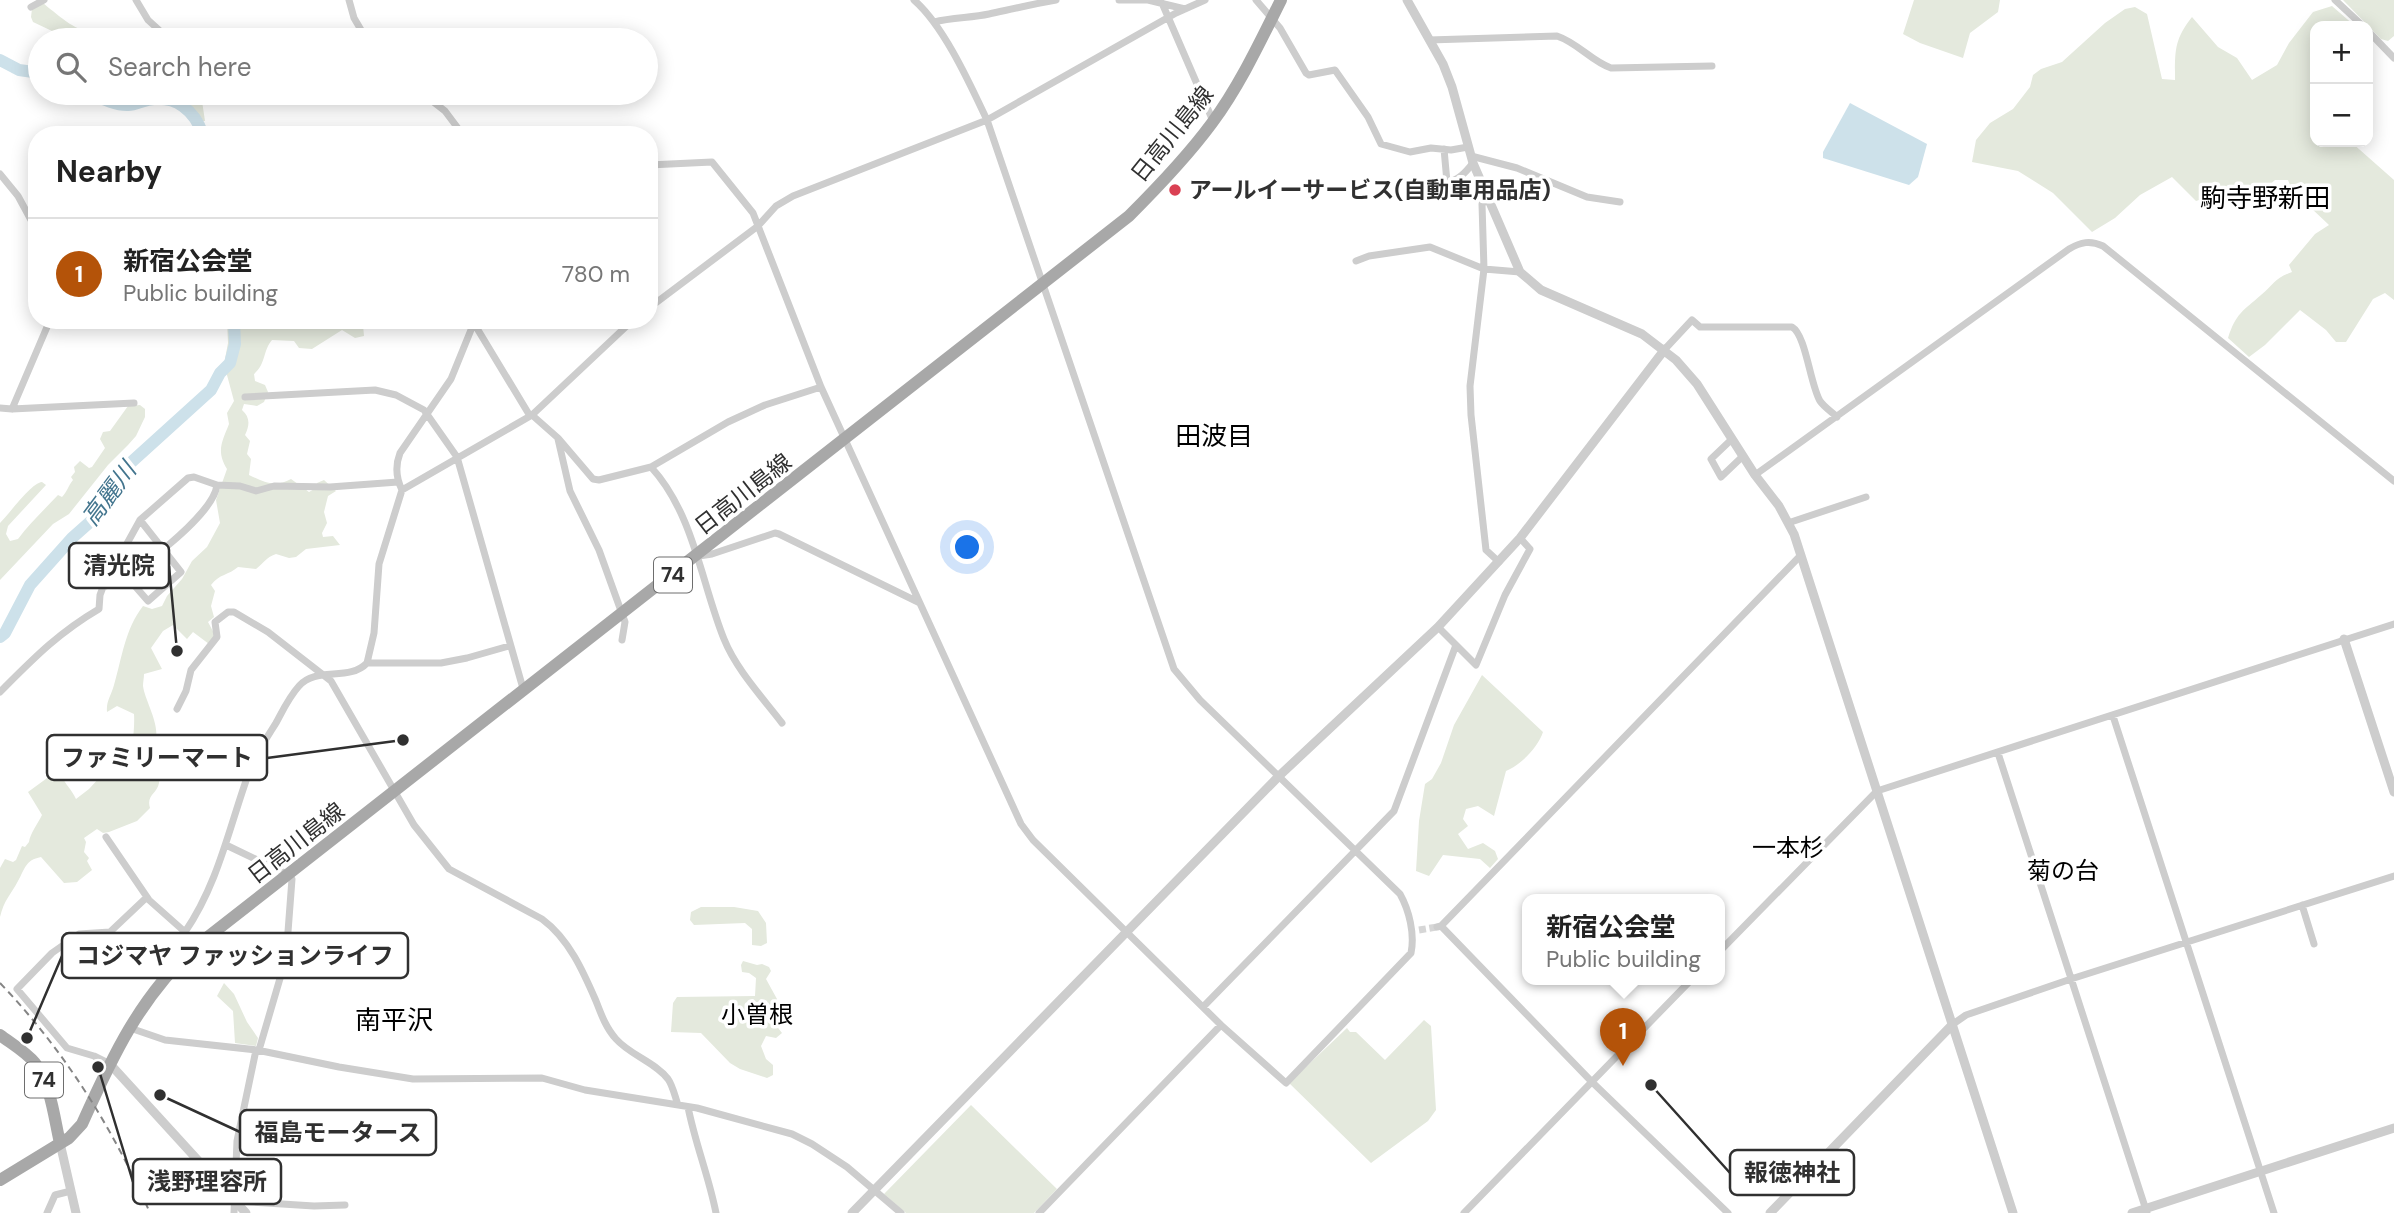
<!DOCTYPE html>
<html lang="en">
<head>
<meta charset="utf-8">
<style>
  :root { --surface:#fff; --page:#f6f6f6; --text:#222; --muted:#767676; --line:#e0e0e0; --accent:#b45309 }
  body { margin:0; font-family:"DM Sans","Noto Sans JP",sans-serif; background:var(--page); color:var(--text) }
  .controls { position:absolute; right:21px; top:21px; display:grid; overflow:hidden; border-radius:14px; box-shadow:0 4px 18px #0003 }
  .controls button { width:63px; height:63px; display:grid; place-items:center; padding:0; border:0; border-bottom:2px solid var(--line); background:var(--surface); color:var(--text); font:35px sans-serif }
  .you { position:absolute; left:968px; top:548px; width:24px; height:24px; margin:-18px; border:5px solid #fff; border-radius:50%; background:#1a73e8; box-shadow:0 0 0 10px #1a73e833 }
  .badge { display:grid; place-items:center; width:46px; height:46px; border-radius:50%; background:var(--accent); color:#fff; font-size:23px; font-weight:700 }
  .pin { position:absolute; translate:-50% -58px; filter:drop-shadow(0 2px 4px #0008) }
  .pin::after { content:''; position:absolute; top:37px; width:24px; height:21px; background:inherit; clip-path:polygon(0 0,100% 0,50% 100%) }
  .popup { position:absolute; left:1522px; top:894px; width:203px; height:91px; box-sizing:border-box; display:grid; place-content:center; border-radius:14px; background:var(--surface); filter:drop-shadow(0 2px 5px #0005); font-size:23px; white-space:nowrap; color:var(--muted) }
  .popup b { font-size:26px; color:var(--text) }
  .popup::after { content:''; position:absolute; left:50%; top:100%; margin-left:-14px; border:14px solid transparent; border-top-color:var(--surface) }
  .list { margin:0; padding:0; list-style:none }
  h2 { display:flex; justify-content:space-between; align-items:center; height:91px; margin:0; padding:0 28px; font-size:30px }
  h2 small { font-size:23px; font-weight:400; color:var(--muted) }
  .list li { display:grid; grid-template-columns:46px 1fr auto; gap:21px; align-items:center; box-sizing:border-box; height:112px; padding:0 28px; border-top:2px solid var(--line) }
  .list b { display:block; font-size:26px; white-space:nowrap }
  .list p { margin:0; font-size:23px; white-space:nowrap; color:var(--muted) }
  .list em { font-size:23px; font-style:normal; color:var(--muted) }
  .icon { flex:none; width:38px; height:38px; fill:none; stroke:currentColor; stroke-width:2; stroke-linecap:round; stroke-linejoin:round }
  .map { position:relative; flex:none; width:2394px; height:1213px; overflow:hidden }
  .search { position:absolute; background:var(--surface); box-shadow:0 4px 18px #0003; left:28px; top:28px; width:630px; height:77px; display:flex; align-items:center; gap:18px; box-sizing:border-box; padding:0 24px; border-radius:38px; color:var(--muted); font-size:26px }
  .panel { position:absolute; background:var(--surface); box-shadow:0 4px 18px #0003; left:28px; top:126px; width:630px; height:203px; border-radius:28px }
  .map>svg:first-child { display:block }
  .green { fill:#e4e9dd }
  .water { fill:#cde1ea }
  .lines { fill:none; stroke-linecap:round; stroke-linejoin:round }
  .stream { stroke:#cde1ea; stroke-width:2 }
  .river { stroke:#cde1ea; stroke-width:12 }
  .minor-tunnel { stroke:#d6d6d6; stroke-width:7; stroke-dasharray:7 3.5; stroke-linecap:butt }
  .minor { stroke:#cdcdcd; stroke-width:7 }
  .tertiary { stroke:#cdcdcd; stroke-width:9 }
  .primary { stroke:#a8a8a8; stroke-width:12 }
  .rail { stroke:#858585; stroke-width:2; stroke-dasharray:7 5; stroke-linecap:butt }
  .poi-dot { fill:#da4053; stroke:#fff; stroke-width:2.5 }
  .labels { text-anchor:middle; stroke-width:7; stroke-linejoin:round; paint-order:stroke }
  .shield { fill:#fff; stroke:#6e6e6e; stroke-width:2 }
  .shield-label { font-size:21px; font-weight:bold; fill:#303030 }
  .street-label { font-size:23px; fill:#303030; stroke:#fff }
  .poi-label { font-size:23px; font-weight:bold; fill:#303030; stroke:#fff; text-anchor:start }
  .water-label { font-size:24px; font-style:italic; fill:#43758e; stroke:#fff }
  .neighbourhood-label { font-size:24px; fill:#000; stroke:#fff }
  .quarter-label { font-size:26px; fill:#000; stroke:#fff }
  .leader { fill:none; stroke:#303030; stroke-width:2.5 }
  .callout-dot { fill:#303030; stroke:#fff; stroke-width:2.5 }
  .callout { fill:#fff; stroke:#303030; stroke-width:2.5 }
  .callout-label { font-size:24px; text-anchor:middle; font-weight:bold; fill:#303030 }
</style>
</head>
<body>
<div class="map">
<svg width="2394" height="1213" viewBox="0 0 2394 1213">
  <rect width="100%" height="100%" fill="#fff"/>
  <!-- green -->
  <path class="green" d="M 1914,0 L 2000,0 L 1998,12 L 1970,33 L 1963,58 L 1920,43 L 1903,34 Z
    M 2343,0 L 2394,0 L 2394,36 L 2388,41 L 2381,39 Z
    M 43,3 C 49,8 66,22 72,25 C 80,30 85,30 89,40 L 71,40 L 33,22 L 31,17 L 32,9 Z
    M 2332,6 L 2355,26 L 2315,26 L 2315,142 L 2351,142 L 2394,180 L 2394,300 L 2385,293 L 2373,299 L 2346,342 L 2336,342 L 2326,330 L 2300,310 L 2265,345 L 2249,357 L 2228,338 C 2236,313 2243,311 2261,295 C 2274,284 2275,278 2292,272 L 2289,265 L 2315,234 L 2329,225 L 2311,208 L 2305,210 L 2295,198 L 2288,180 L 2275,180 L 2254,199 L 2249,193 L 2236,196 L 2217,191 L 2212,196 L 2196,201 L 2172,177 L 2140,195 L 2115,218 L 2092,232 L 2053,193 L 2018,171 L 1972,162 L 1976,140 L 1990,123 L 2013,109 L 2030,87 L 2033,75 L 2041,69 L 2062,62 L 2105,23 L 2125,9 L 2135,7 L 2147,14 L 2162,79 L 2175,80 C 2175,51 2174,40 2192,17 L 2218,47 L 2237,58 L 2252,80 L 2277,65 L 2289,43 L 2313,12 Z
    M 151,93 L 198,93 L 202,101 L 205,121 L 202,121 L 196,111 L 172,93 L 158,97 Z
    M 227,320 L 370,321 L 363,325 L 364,336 L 355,338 L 342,330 L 312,349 L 299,348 L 294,341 L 272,340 C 263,350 266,364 254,374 L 255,381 L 265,385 L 268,392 L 264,402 L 257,406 L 244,404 L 242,410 C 250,417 250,425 245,435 L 250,441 L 247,454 L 251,459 L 249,475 C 264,482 275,488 291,479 L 309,492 L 316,488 L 317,483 L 324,480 L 336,491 L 328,496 L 324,512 L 327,523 L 322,533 L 323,537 L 333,536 L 340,545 L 306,549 L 296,557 L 289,558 L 276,554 C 265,558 265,562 256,569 L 238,567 C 229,575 219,574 211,585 L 215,591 L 211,606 L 214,617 L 208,622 L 215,635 L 209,644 L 193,632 L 187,639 L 173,625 L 163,631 L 151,648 L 162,669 L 144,674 C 144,678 143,682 143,686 C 145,702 165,732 152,745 C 153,753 156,754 160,761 C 163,766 160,777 159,783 C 157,794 146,795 150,808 L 137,821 L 109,832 L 103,833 L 97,829 L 84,838 L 86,842 L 84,852 L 89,858 L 87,861 L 92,870 L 77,882 L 64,883 L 41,857 C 25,860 25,869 18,881 C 10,896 4,900 0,917 L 0,868 L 5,859 L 13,862 L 16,860 L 22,846 L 25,847 L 29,842 C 30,834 38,823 42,815 L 28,792 L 54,773 L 61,775 C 65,784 72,790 76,799 L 89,789 L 110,766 L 124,771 C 132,760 135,728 134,714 L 117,706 L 107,712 C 106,701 111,696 114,685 C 122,658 125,629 143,606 L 152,609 L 162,606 L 167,596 L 182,579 L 192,561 L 207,547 L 220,523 L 216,500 L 227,469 C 216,451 222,442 229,424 L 227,413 L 234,401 L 224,364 L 228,343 Z
    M 140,405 L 145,409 L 145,417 L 136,436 L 128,445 L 108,465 L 69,514 L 53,524 L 0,580 L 0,523 C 10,513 31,483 42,482 L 46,485 L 8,526 L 6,534 L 10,541 L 18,539 C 30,523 44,510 58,495 L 62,497 C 67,492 68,486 73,480 L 71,477 L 75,472 L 74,467 L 80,461 L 89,468 L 92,467 L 105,448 L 100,439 L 103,432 L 110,431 L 128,406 Z
    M 1482,675 L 1543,732 C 1538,747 1521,765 1506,771 L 1494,816 L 1478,806 L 1466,809 L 1463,819 L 1468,826 L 1458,834 L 1468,849 L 1483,843 L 1495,851 L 1498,859 L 1490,868 L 1480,859 L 1443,855 L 1429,876 L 1416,871 L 1419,821 L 1425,784 L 1432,779 L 1441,763 L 1454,725 Z
    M 701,907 L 734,907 L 758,911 L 766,923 L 767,943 L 761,946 L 752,945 L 752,929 L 745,923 L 694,925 L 690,920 L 691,912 Z
    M 743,961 L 757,965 L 762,964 L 769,967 L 771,971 L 766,979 L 777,999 L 775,1024 L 782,1033 L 776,1038 L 766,1036 L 761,1046 L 766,1059 L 773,1065 L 773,1075 L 767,1078 L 740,1069 L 730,1063 L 701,1033 L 671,1032 L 673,1003 L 677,997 L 755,996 L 756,978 L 749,973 L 742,972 L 741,965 Z
    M 224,983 L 234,994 L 247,1022 L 258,1038 L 256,1046 L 235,1043 L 233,1011 L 217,996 Z
    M 1424,1020 L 1431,1026 L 1436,1110 L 1428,1121 L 1371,1163 L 1289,1083 L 1347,1028 L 1350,1032 L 1356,1032 L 1385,1060 Z
    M 971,1105 L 1057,1189 L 1034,1213 L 906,1213 L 884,1194 Z"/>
  <!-- water -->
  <path class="water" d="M 1850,103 L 1927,144 L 1918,177 L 1909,185 L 1823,158 L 1823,152 Z"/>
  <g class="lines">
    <!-- stream -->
    <path class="stream" d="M 0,66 L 1,62"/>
    <!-- river -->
    <path class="river" d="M 0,60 L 19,70 L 40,73
      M 90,93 C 101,98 114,105 127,105 C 134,106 141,101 148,100 C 176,94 195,111 203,135
      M 0,637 L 5,633 L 30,585 L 72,538 L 99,514 L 126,467 L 211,390 L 220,373 L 230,363 L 235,344 L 234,320"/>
    <!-- minor-tunnel -->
    <path class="minor-tunnel" d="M 1419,930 L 1437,927"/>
    <!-- minor -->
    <path class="minor" d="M 136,0 L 148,20 L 170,40
      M 349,0 L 354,18 L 367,40
      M 914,0 C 944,26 970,84 987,120 L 1174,669 L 1200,700 L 1400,894 C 1409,910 1415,934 1411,953 L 1286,1083 L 1221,1025
      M 1119,0 L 1148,0 L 1185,9
      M 1256,0 L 1280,28 L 1306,73 L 1309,75 L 1335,70 L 1368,117 L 1381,144 L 1410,152 L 1431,148 L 1451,150 L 1468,147
      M 2335,0 L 2363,26
      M 1162,3 L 1213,121
      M 31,7 L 44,0
      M 934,22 C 952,17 971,18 989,14 C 1012,9 1033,4 1056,0
      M 2368,31 L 2394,58
      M 1429,40 L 1557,36 C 1578,43 1591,61 1611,68 L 1712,66
      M 422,93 L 445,111 L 463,135
      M 1444,149 L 1447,182 C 1458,181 1466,172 1473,163
      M 1471,156 L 1517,168 L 1587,197 L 1620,202
      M 649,165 L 712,162 L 753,213 L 821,387 L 1021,824 L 1033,840 L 1221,1025 L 1039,1213
      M 0,174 L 18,196 L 37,231
      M 1488,199 L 1482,204 L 1484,269 L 1470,386 L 1471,415 L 1486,550 L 1499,562
      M 1356,261 L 1369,256 L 1430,247 L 1484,269 L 1520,272
      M 649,308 L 758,226 L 776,206 L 793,196 L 987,120 L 1176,13 L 1205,0
      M 475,325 L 530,416
      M 1665,349 L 1692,320 L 1700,327 L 1792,327 C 1806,335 1810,384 1820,401 C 1824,407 1832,412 1837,417
      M 245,397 L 375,390 L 396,395 L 424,410 L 457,457 L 524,692
      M 0,408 L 12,409 L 134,403
      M 12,409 L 50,320
      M 532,415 L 558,438 L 593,479 L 599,480 L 651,467 L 728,422 L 765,405 L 821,387
      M 558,439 L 570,491 L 599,550 L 625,622 L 622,640
      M 1732,439 L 1711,459 L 1721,477 L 1743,456
      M 651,467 C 694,514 701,582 724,639 C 736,669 762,697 782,723
      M 1755,475 L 2069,249 C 2081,242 2090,240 2103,246 L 2394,481
      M 217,485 L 240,486 L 256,491 L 274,486 L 330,487 L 398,482
      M 402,490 C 396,478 395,466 400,453 L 451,379 L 475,320
      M 1788,523 L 1866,497
      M 699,556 L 712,554 L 775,533 L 779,534 L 918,602
      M 127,577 L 148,601 L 181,572 L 140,520
      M 1456,645 L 1476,665 L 1505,595 L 1530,549 L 1520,538
      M 367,663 L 374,633 L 379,564 L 402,490 L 532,415 L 633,320
      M 0,692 C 33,659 58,633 99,609 L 100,595 L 103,587 L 140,520 L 188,478 L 194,477 L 217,485 C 214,515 132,578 103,587
      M 177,709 L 186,691 L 191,670 L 217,637 L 215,622 L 228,612 L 234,612 L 268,632 L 331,681 L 414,825 L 449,869 L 542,919 C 569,939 583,971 596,1001 C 601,1014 606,1028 616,1039 C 630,1055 655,1062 668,1079 C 673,1086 675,1097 678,1105
      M 2113,716 L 2274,1213
      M 1998,753 L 2147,1213
      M 106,837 L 149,900 L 185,932 L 195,947
      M 226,845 L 289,875 L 292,879 L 286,958 L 259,1050
      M 2302,905 L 2314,944
      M 1441,926 L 1592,1082 L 1728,1213
      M 1437,927 L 1441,926 L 1801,555
      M 185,932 C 220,881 230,822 252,764 C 258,750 268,736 276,723 C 283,710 289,697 299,686 C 316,666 349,682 367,663 L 441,663 L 467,658 L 509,646
      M 1719,952 L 1877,791 L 2394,624
      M 1203,1007 L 1394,811 L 1456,645 L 1438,627
      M 1953,1024 L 1966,1015 L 2071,979 L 2394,876
      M 130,1028 L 165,1040 L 257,1050 L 339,1067 L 413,1079 L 542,1078 L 585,1090 L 697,1108 L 792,1134 L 812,1144 L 847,1167 L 901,1213
      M 110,1064 L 94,1056 L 67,1048 L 17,989 L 52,953 L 79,934 L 110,932 L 147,897
      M 688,1107 C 695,1143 709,1177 716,1213
      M 235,1201 L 314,1206 L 345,1205
      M 47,1213 L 55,1195 L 71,1191
      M 234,1213 L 237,1141 L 256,1050
      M 1464,1213 L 1691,980"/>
    <!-- tertiary -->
    <path class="tertiary" d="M 1407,0 L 1443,64 L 1452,87 L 1473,163 L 1520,272 L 1541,290 L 1642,334 L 1676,360 L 1697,384 L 1755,475 L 1779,506 L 1794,534 L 2013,1213
      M 2344,639 L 2394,792
      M 110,1064 L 246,1213
      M 60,1143 L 76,1213
      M 852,1213 L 1279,776 L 1438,627 L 1520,538 L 1665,349
      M 1770,1213 L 1953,1024
      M 2132,1213 L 2394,1128"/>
    <!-- primary -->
    <path class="primary" d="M 0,1035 C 12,1044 26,1052 35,1063 C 51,1085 54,1117 60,1143
      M 0,1180 L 69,1138 L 82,1124 C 112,1057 140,997 195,947 L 1129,216 C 1159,186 1187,157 1212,123 C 1240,85 1260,42 1281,0"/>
    <!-- rail -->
    <path class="rail" d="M 0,983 C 64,1050 113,1128 150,1213"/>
  </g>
  <!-- markers -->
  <circle class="poi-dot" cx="1175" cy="190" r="7"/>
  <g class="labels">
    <!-- shield labels -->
    <g class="shield">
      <rect x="654" y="557.5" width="38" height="35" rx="5"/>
      <rect x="25" y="1062.5" width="38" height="35" rx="5"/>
    </g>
    <g class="shield-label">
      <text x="673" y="582">74</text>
      <text x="44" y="1087">74</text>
    </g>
    <!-- street labels -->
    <g class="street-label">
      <text transform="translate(1172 134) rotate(-51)" y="8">日高川島線</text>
      <text transform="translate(743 494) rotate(-38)" y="8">日高川島線</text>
      <text transform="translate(296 843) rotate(-38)" y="8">日高川島線</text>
    </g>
    <!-- poi labels -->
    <g class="poi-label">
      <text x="1189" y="198">アールイーサービス(自動車用品店)</text>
    </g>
    <!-- water labels -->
    <g class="water-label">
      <text transform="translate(109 494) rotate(-53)" y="8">高麗川</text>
    </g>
    <!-- neighbourhood labels -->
    <g class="neighbourhood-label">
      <text x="1788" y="856">一本杉</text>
      <text x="2063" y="879">菊の台</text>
      <text x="757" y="1023">小曽根</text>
    </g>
    <!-- quarter labels -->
    <g class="quarter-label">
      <text x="2265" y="207">駒寺野新田</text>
      <text x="1214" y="445">田波目</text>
      <text x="394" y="1029">南平沢</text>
    </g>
  </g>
  <!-- callouts -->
  <path class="leader" d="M177 651L169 566M403 740L267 758M27 1038L62 956M160 1095L240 1132M1651 1085L1730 1173M98 1067L133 1182"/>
  <g class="callout-dot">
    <circle cx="177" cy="651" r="7"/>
    <circle cx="403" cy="740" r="7"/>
    <circle cx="27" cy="1038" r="7"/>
    <circle cx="160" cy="1095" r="7"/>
    <circle cx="1651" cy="1085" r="7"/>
    <circle cx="98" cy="1067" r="7"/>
  </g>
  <g class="callout">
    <rect x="69" y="543" width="100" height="45" rx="7"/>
    <rect x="47" y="735" width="220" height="45" rx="7"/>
    <rect x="62" y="933" width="346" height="45" rx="7"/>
    <rect x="240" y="1110" width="196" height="45" rx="7"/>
    <rect x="1730" y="1150" width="124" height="45" rx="7"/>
    <rect x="133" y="1159" width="148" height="45" rx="7"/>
  </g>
  <g class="callout-label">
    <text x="119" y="574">清光院</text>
    <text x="157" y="766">ファミリーマート</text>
    <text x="235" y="964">コジマヤ ファッションライフ</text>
    <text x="338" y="1141">福島モータース</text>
    <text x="1792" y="1181">報徳神社</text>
    <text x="207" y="1190">浅野理容所</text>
  </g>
</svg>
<div class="controls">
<button>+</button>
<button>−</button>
</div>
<div class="you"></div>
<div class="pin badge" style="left:1623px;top:1066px">1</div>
<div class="popup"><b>新宿公会堂</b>Public building</div>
<div class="search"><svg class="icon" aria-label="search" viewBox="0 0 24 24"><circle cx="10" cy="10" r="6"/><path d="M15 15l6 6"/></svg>Search here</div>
<section class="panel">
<h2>Nearby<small></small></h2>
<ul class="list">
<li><span class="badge">1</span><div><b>新宿公会堂</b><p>Public building</p></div><em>780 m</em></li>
</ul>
</section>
</div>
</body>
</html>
